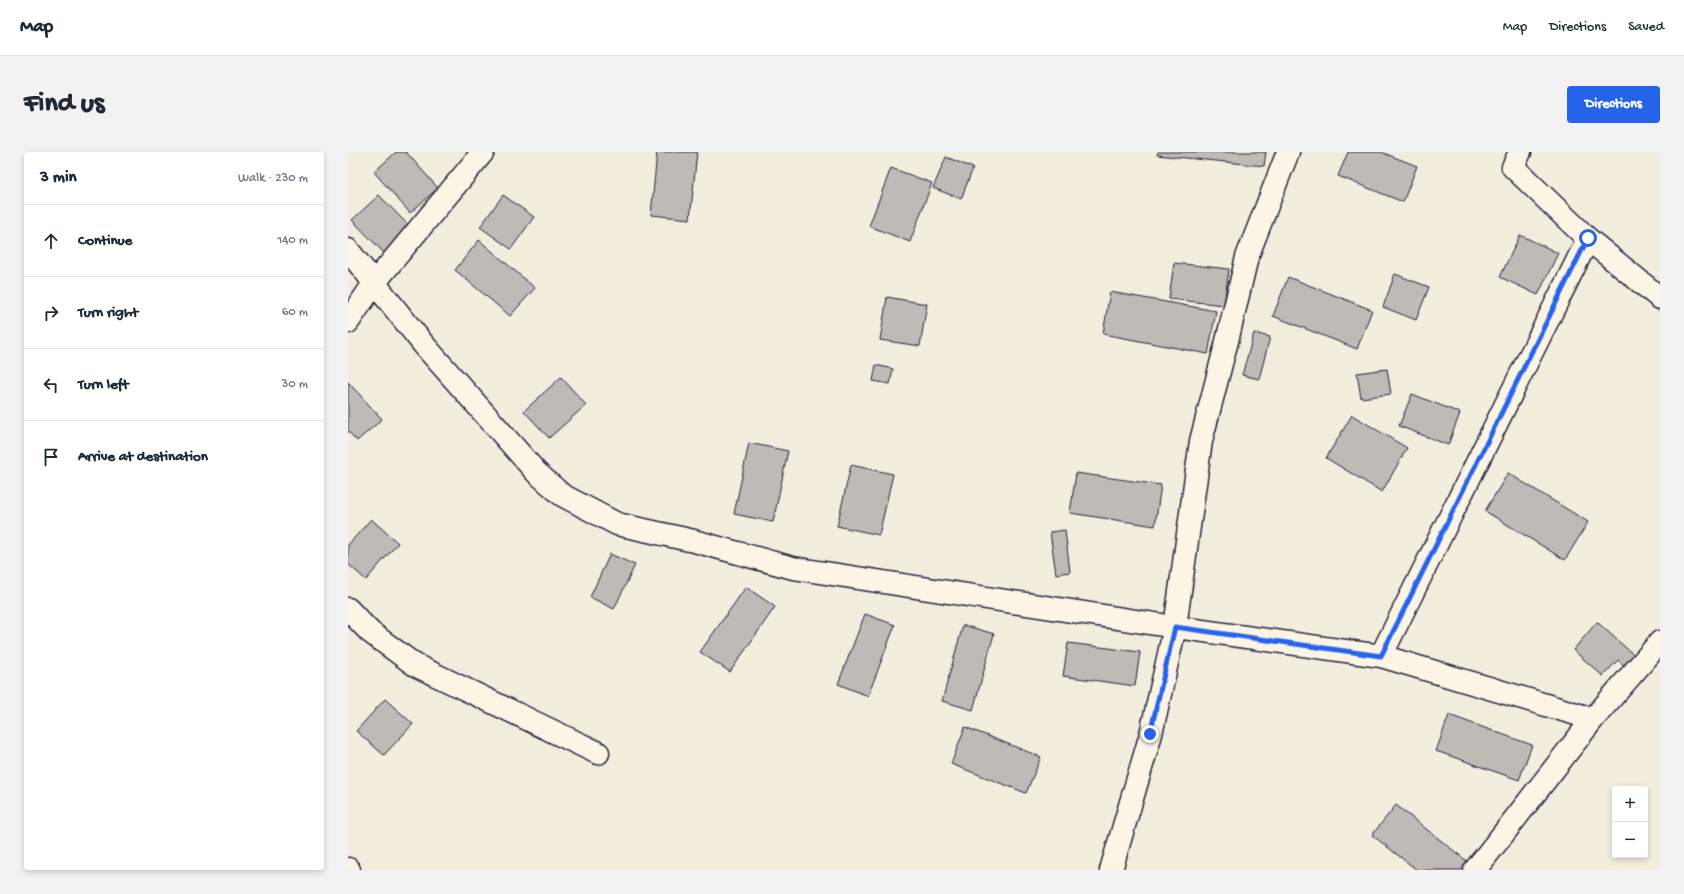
<!DOCTYPE html>
<html lang="en">
<head>
<meta charset="utf-8">
<style>
  :root { --surface:#fff; --page:#f2f2f3; --text:#1f2937; --muted:#747a83; --line:#e0e1e3; --accent:#2563eb }
  body { margin:0; font-family:"Gochi Hand",sans-serif; background:var(--page); color:var(--text) }
  .controls { position:absolute; right:12px; bottom:12px; display:grid; overflow:hidden; border-radius:4px; box-shadow:0 2px 6px #0003 }
  .controls button { width:36px; height:36px; display:grid; place-items:center; padding:0; border:0; border-bottom:1px solid var(--line); background:var(--surface); color:var(--text); font:20px sans-serif }
  .stop { position:absolute; width:12px; height:12px; margin:-9px; border:3px solid #2563eb; border-radius:50%; background:#fff }
  .stop.end { background:#2563eb; border-color:#fff; box-shadow:0 1px 4px #0008 }
  .list { margin:0; padding:0; list-style:none }
  h2 { display:flex; justify-content:space-between; align-items:center; height:52px; margin:0; padding:0 16px; font-size:17px }
  h2 small { font-size:13px; font-weight:400; color:var(--muted) }
  .list li { display:grid; grid-template-columns:26px 1fr auto; gap:12px; align-items:center; box-sizing:border-box; height:72px; padding:0 16px; border-top:1px solid var(--line) }
  .list b { display:block; font-size:15px; white-space:nowrap }
  .list em { font-size:13px; font-style:normal; color:var(--muted) }
  .icon { flex:none; width:22px; height:22px; fill:none; stroke:currentColor; stroke-width:2; stroke-linecap:round; stroke-linejoin:round }
  .map { position:relative; flex:none; width:1312px; height:718px; overflow:hidden; border-radius:4px }
  header { display:flex; align-items:center; gap:24px; box-sizing:border-box; height:56px; padding:0 20px; background:var(--surface); border-bottom:1px solid var(--line) }
  header strong { font-size:19px }
  nav { display:flex; gap:22px; margin-inline-start:auto; font-size:14px }
  .intro { display:flex; align-items:center; justify-content:space-between; box-sizing:border-box; height:96px; padding:0 24px }
  h1 { margin:0; font-size:28px }
  .button { padding:10px 18px; border-radius:4px; background:var(--accent); color:#fff; font-size:14px; font-weight:700 }
  main { display:flex; gap:24px; padding:0 24px }
  aside { flex:1; background:var(--surface); border-radius:4px; box-shadow:0 2px 6px #0003 }
  .map>svg:first-child { display:block }
  .building { fill:#bfbab6; stroke:#22223b }
  .lines { fill:none; stroke-linecap:round; stroke-linejoin:round }
  .minor-casing { stroke:#22223b; stroke-width:25 }
  .minor { stroke:#fcf5e5; stroke-width:22 }
  .route { stroke:#2563eb; stroke-width:5 }
</style>
</head>
<body>
<header>
<strong>Map</strong>
<nav><a>Map</a><a>Directions</a><a>Saved</a></nav>
</header>
<div class="intro"><h1>Find us</h1><a class="button">Directions</a></div>
<main>
<aside>
<h2>3 min<small>Walk · 230 m</small></h2>
<ul class="list">
<li><svg class="icon" aria-label="ahead" viewBox="0 0 24 24"><path d="M12 20V5M6 11l6-6 6 6"/></svg><div><b>Continue</b></div><em>140 m</em></li>
<li><svg class="icon" aria-label="right" viewBox="0 0 24 24"><path d="M7 20v-9h11M14 6l5 5-5 5"/></svg><div><b>Turn right</b></div><em>60 m</em></li>
<li><svg class="icon" aria-label="left" viewBox="0 0 24 24"><path d="M17 20v-9H6M10 6l-5 5 5 5"/></svg><div><b>Turn left</b></div><em>30 m</em></li>
<li><svg class="icon" aria-label="arrive" viewBox="0 0 24 24"><path d="M6 21V4h12l-3 4 3 4H6"/></svg><div><b>Arrive at destination</b></div></li>
</ul>
</aside>
<div class="map">
<svg width="1312" height="718" viewBox="0 0 1312 718">
  <rect width="100%" height="100%" fill="#f3edde"/>
  <filter id="ink" filterUnits="userSpaceOnUse"><feTurbulence type="fractalNoise" baseFrequency=".025" numOctaves="2"/><feDisplacementMap in="SourceGraphic" scale="8" xChannelSelector="R" yChannelSelector="G"/><feConvolveMatrix kernelMatrix="1 2 1 2 8 2 1 2 1" color-interpolation-filters="sRGB"/></filter>
  <g filter="url(#ink)">
    <!-- building -->
    <path class="building" d="M 48,0 L 58,0 L 90,36 L 62,61 L 26,20 Z
      M 309,0 L 349,0 L 342,67 L 303,63 Z
      M 810,0 L 918,0 L 916,14 L 809,3 Z
      M 1000,0 L 1033,0 L 1069,14 L 1055,50 L 990,24 Z
      M 598,5 L 625,16 L 613,47 L 585,36 Z
      M 543,16 L 584,31 L 562,90 L 521,74 Z
      M 31,43 L 63,76 L 37,102 L 4,68 Z
      M 155,43 L 186,65 L 163,97 L 132,75 Z
      M 1172,83 L 1210,101 L 1190,143 L 1152,125 Z
      M 131,88 L 187,136 L 162,164 L 107,118 Z
      M 826,111 L 881,117 L 876,153 L 821,147 Z
      M 1047,122 L 1081,135 L 1068,168 L 1035,155 Z
      M 940,125 L 1024,158 L 1009,197 L 925,164 Z
      M 762,140 L 868,159 L 860,202 L 755,182 Z
      M 539,145 L 579,152 L 572,194 L 532,188 Z
      M 906,181 L 922,185 L 911,227 L 894,223 Z
      M 528,213 L 545,217 L 542,232 L 525,229 Z
      M 1039,217 L 1043,242 L 1013,246 L 1009,221 Z
      M 213,225 L 238,253 L 201,286 L 176,259 Z
      M 0,230 L 34,267 L 9,289 L 0,279 Z
      M 1064,242 L 1112,261 L 1100,293 L 1051,274 Z
      M 1004,263 L 1059,296 L 1034,340 L 978,306 Z
      M 401,291 L 440,299 L 425,370 L 386,362 Z
      M 503,313 L 545,322 L 531,383 L 489,374 Z
      M 728,321 L 813,333 L 807,374 L 722,361 Z
      M 1160,321 L 1240,370 L 1217,408 L 1137,359 Z
      M 23,367 L 50,391 L 18,428 L 0,412 L 0,393 Z
      M 717,378 L 722,420 L 708,422 L 702,380 Z
      M 262,402 L 287,413 L 266,457 L 242,445 Z
      M 398,435 L 427,455 L 382,520 L 352,500 Z
      M 517,462 L 547,473 L 520,544 L 490,532 Z
      M 1249,470 L 1287,504 L 1277,514 L 1270,508 L 1255,524 L 1225,498 Z
      M 615,473 L 646,482 L 625,558 L 594,549 Z
      M 720,491 L 792,500 L 787,534 L 715,524 Z
      M 37,547 L 65,572 L 36,603 L 8,579 Z
      M 1101,563 L 1184,593 L 1171,628 L 1088,599 Z
      M 617,575 L 693,605 L 678,641 L 603,612 Z
      M 1048,653 L 1120,710 L 1113,718 L 1069,718 L 1024,683 Z"/>
    <g class="lines">
      <defs>
        <path id="minor" d="M 1172,0 L 1165,15 L 1240,87 L 1312,146
          M 0,98 L 76,193 L 188,320 L 214,343 L 269,372 L 346,389 L 445,416 L 827,475 L 1033,504 L 1245,567
          M 0,170 L 27,130 L 135,0
          M 0,457 L 22,480 L 67,513 L 250,601
          M 1033,504 L 1240,87
          M 0,717 L 1,718
          M 763,718 L 803,582 L 827,475 L 853,289 L 880,185 L 899,105 L 940,0
          M 1127,718 L 1245,567 L 1312,490"/>
      </defs>
      <!-- minor casing -->
      <use href="#minor" class="minor-casing"/>
      <!-- minor -->
      <use href="#minor" class="minor"/>
    </g>
  </g>
  <g class="lines" filter="url(#ink)">
    <!-- route -->
    <path class="route" d="M 802,582 L 827,475 L 1033,504 L 1240,86"/>
  </g>
</svg>
<div class="controls">
<button>+</button>
<button>−</button>
</div>
<div class="stop" style="left:1240px;top:86px"></div>
<div class="stop end" style="left:802px;top:582px"></div>
</div>
</main>
</body>
</html>
